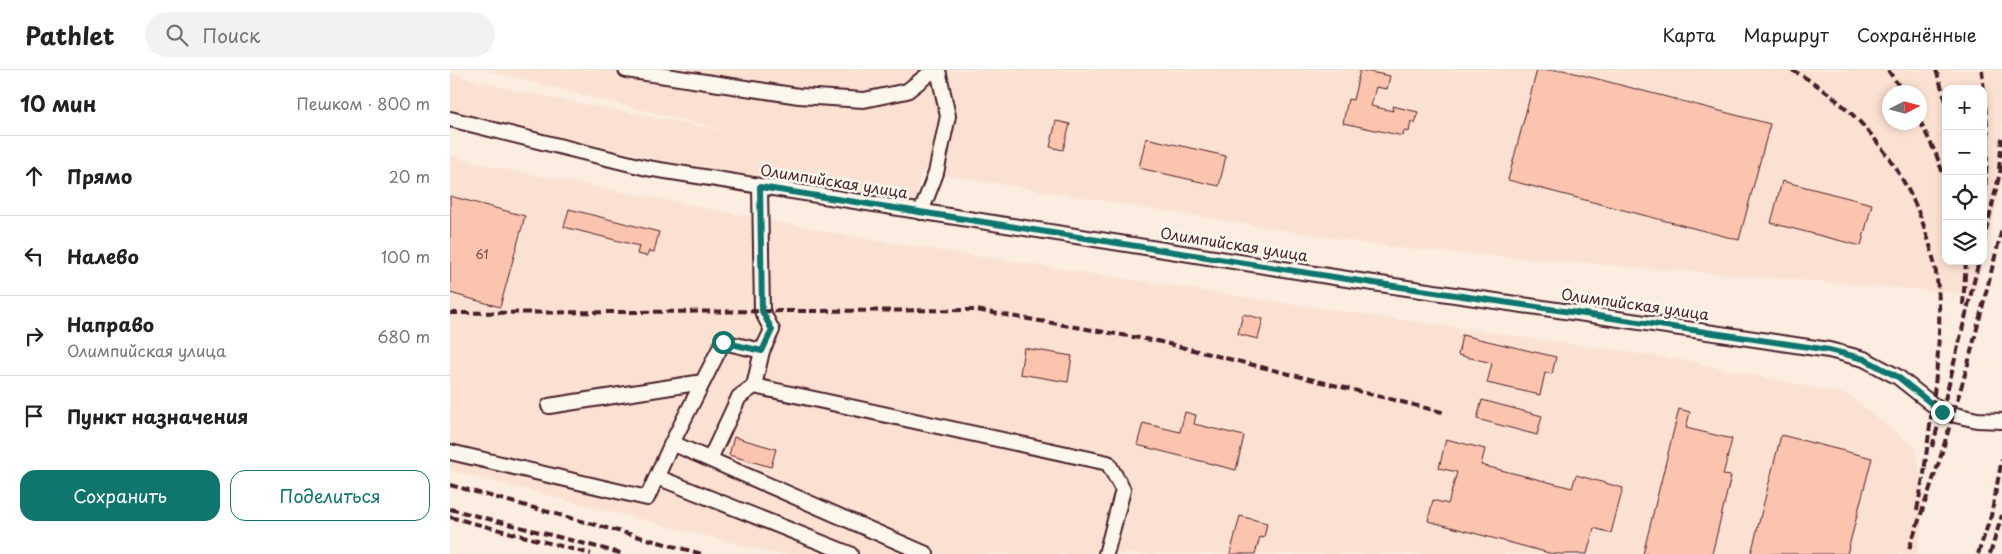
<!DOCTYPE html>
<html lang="ru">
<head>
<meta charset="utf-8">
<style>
  :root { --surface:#fff; --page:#f2f2f2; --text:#202124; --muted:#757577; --line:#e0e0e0; --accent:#0f766e }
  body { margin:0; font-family:"Playpen Sans",sans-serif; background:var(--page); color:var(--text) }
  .controls { position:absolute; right:15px; top:15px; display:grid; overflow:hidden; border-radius:10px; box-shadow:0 2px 8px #0003 }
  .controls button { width:45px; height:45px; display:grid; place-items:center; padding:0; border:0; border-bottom:1px solid var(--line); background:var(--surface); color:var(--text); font:25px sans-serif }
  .compass { position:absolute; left:1432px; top:15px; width:45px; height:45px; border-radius:50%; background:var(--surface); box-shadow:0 2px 8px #0003; rotate:84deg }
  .stop { position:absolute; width:15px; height:15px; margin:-11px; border:4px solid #0f766e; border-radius:50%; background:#fff }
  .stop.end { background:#0f766e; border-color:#fff; box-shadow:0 1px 5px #0008 }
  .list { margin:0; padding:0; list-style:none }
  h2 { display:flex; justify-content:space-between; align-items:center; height:65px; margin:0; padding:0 20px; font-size:21px }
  h2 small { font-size:16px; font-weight:400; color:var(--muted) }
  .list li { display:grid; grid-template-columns:32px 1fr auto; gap:15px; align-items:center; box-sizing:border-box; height:80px; padding:0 20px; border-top:1px solid var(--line) }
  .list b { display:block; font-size:19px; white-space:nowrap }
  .list p { margin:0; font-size:16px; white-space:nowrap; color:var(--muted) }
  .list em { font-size:16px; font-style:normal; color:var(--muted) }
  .actions { display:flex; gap:10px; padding:15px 20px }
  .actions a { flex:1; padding:11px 0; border:1px solid var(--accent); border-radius:15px; text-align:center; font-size:18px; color:var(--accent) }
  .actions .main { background:var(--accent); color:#fff }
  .icon { flex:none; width:28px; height:28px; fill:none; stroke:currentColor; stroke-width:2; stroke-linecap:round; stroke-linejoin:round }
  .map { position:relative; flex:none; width:1552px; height:484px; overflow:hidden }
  header { display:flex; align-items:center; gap:30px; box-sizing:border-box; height:70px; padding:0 25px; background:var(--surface); border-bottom:1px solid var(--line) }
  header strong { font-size:24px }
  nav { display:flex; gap:28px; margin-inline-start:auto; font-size:18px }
  .search { width:350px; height:45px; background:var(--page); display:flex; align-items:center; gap:12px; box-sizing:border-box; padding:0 18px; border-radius:28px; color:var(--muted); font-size:19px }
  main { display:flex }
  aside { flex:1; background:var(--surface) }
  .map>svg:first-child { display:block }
  .built { fill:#fbe1d1; fill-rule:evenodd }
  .building { fill:#fbc4ae; stroke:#4a1f2b }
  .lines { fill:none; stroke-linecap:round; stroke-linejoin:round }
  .minor-casing { stroke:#4a1f2b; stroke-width:18 }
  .minor { stroke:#fbf7ec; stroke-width:14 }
  .rail { stroke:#4a1f2b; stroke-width:4; stroke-dasharray:8 4; stroke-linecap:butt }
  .route { stroke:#0f766e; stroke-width:6 }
  .labels { text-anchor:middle; stroke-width:5; stroke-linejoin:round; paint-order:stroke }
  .number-label { font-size:12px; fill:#76484c }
  .street-label { font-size:15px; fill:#4a1f2b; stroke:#fbf7ec }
</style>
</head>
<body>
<header>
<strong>Pathlet</strong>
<div class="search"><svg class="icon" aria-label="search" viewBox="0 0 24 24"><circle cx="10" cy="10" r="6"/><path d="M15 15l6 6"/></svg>Поиск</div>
<nav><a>Карта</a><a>Маршрут</a><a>Сохранённые</a></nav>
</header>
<main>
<aside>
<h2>10 мин<small>Пешком · 800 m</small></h2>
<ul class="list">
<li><svg class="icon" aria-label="ahead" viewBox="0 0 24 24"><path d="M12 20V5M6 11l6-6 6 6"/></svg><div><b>Прямо</b></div><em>20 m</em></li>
<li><svg class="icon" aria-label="left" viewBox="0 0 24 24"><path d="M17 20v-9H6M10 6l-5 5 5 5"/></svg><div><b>Налево</b></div><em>100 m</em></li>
<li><svg class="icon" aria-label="right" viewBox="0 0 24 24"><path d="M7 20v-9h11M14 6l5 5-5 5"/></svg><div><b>Направо</b><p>Олимпийская улица</p></div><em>680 m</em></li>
<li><svg class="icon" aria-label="arrive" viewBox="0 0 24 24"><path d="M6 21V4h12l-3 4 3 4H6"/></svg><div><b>Пункт назначения</b></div></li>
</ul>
<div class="actions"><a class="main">Сохранить</a><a>Поделиться</a></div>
</aside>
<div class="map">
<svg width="1552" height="484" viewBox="0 0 1552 484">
  <rect width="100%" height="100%" fill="#fbede0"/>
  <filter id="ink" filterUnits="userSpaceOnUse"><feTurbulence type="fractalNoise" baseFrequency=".02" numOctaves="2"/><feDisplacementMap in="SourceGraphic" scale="10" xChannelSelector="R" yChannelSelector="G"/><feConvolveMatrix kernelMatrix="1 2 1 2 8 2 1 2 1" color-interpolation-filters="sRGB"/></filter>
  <g filter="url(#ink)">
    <!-- built -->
    <path class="built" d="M 35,0 L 1552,0 L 1552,110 L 1533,189 L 1533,19 L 1496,19 L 1496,191 L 1533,191 L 1525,224 L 945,178 L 471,101 L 465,134 L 293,108 L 0,43 L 0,3 L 65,21 L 281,62 ZM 1440,22 L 1470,22 L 1470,52 L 1440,52 Z
      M 0,86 L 44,97 L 414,169 L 786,226 L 1232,290 L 1398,325 L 1465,377 L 1475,430 L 1467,484 L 326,484 L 0,400 Z"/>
    <!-- building -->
    <path class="building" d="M 910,0 L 940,6 L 937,19 L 926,17 L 921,36 L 943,41 L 942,36 L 968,42 L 965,54 L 961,51 L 959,62 L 954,61 L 953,66 L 893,53 L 898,29 L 903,30 Z
      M 1087,0 L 1113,0 L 1320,54 L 1289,170 L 1058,110 Z
      M 606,51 L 620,54 L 613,80 L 600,77 Z
      M 696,68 L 776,86 L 769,116 L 689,98 Z
      M 1332,111 L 1422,134 L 1411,176 L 1321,153 Z
      M 0,126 L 75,146 L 50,237 L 0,223 Z
      M 119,139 L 209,162 L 204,182 L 199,181 L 197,186 L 187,184 L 189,176 L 114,157 Z
      M 793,244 L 813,249 L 808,269 L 788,264 Z
      M 1012,265 L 1106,287 L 1102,304 L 1095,303 L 1090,325 L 1037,313 L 1042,293 L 1008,285 Z
      M 574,278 L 622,286 L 618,312 L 570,304 Z
      M 1032,330 L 1092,346 L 1087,365 L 1027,349 Z
      M 1229,339 L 1240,342 L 1236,358 L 1282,369 L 1273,405 L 1281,406 L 1262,484 L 1193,484 Z
      M 735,342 L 746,345 L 744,354 L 794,366 L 786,400 L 687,375 L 693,353 L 730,362 Z
      M 1331,365 L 1422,388 L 1397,484 L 1301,484 Z
      M 284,367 L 326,379 L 321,397 L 279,385 Z
      M 996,369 L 1035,379 L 1031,395 L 1122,418 L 1126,405 L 1173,418 L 1161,463 L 1144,458 L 1137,484 L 1103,484 L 978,451 L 983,430 L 998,434 L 1007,402 L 989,398 Z
      M 790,446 L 817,453 L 814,468 L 810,467 L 805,484 L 780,484 Z"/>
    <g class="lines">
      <defs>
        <path id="minor" d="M 176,0 L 349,26 L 414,30 L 457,21 L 484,0
          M 0,49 L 197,98 L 903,210 L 1379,280 L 1414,289 L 1448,307 L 1492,342 L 1527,350 L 1552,351
          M 310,117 L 312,241 L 322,260 L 312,281 L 273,272 L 222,373 L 476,484
          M 471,142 L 486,103 L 498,46 L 488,0
          M 312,281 L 304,316 L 658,393 L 673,420 L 656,484
          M 99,336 L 253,312
          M 0,382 L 197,428 L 222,373
          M 260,389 L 289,327 L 304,316
          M 207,407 L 400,484"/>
      </defs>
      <!-- minor casing -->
      <use href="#minor" class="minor-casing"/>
      <!-- minor -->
      <use href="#minor" class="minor"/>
      <!-- rail -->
      <path class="rail" d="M 1342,0 C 1425,44 1486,139 1489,234 C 1491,291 1480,348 1474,404
        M 1438,0 L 1453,22
        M 1486,0 L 1496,31
        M 1532,0 L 1538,67 L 1533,160
        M 1470,51 L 1486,84 L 1496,112
        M 1549,99 L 1552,68
        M 1533,173 L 1552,94
        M 1513,235 L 1516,191
        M 0,243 L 526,240 L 707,271 L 996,343
        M 1482,377 L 1492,342 L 1529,191
        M 0,415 L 252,484
        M 0,439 L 174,484
        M 1467,440 L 1475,398
        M 0,447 L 141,484
        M 1459,479 L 1489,392 L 1518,294 L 1552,159
        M 1528,484 L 1541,446 L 1552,389
        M 1540,484 L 1552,445"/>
    </g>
  </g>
  <g class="lines" filter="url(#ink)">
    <!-- route -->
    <path class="route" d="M 273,272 L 312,281 L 322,260 L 312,241 L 310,117 L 903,210 L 1379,280 L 1414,289 L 1448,307 L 1492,342"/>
  </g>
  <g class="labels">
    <!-- number labels -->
    <g class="number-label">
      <text x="32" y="189">61</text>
    </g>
    <!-- street labels -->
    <g class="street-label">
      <text transform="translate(384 112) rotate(9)" y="5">Олимпийская улица</text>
      <text transform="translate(784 175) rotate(9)" y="5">Олимпийская улица</text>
      <text transform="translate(1185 235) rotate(8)" y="5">Олимпийская улица</text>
    </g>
  </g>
</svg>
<div class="controls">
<button>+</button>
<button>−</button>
<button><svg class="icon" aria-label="locate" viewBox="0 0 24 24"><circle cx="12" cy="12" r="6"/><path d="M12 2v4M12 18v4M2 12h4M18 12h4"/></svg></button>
<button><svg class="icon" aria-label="layers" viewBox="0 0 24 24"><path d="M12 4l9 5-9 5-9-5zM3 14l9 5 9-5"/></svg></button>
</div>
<svg class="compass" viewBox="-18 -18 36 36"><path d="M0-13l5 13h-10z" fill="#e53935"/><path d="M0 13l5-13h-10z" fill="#757577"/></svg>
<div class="stop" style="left:273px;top:272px"></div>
<div class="stop end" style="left:1492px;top:342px"></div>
</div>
</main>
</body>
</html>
